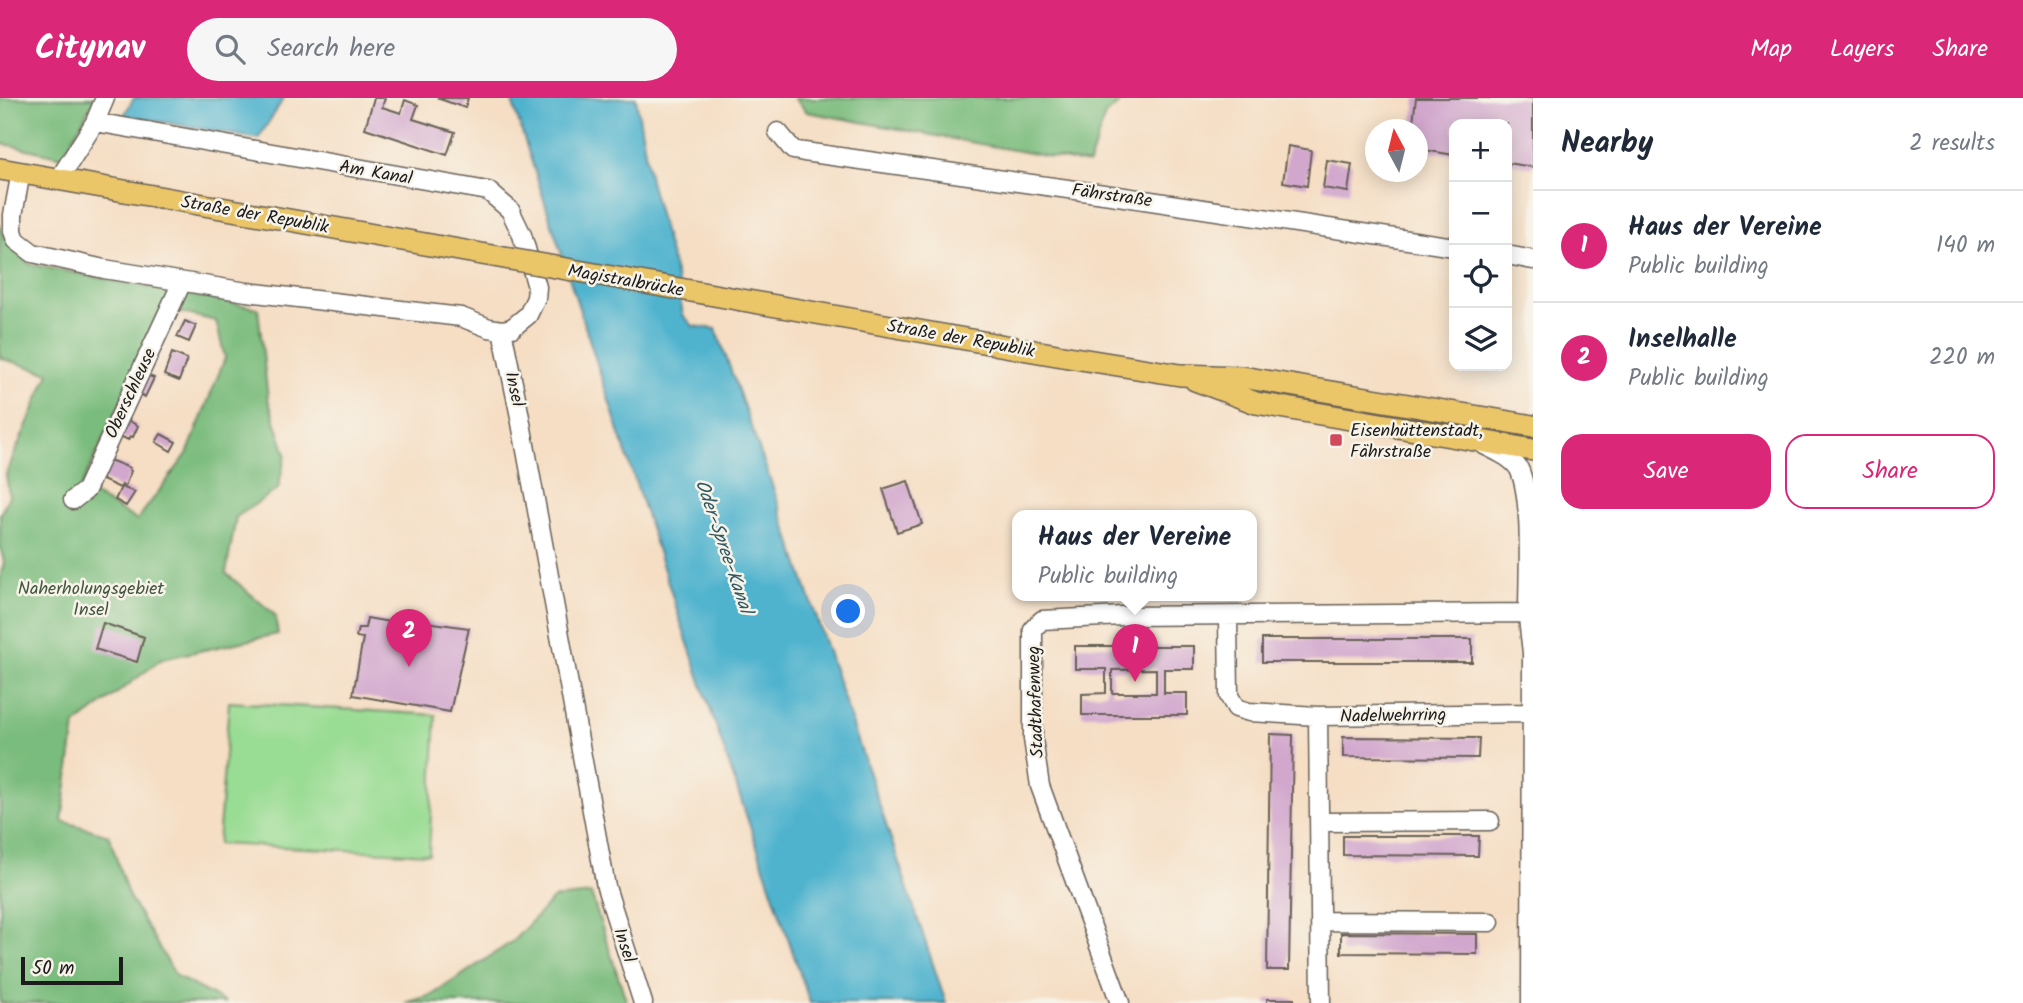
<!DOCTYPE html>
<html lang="en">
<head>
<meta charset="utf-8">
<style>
  :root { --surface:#fff; --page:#f6f6f7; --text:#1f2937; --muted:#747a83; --line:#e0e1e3; --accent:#db2777 }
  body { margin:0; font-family:Kalam,sans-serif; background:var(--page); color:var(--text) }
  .controls { position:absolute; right:21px; top:21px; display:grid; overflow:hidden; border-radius:14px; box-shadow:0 4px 18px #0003 }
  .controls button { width:63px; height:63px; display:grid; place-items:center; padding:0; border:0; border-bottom:2px solid var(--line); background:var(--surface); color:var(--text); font:35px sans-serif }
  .compass { position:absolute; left:1365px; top:21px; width:63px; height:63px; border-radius:50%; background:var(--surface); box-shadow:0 4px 18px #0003; rotate:353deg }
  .scale { position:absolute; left:21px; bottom:18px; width:102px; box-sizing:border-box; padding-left:7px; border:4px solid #1c1c1c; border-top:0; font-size:19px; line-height:24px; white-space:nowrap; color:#1c1c1c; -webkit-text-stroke:5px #f7f3e8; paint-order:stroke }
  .you { position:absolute; left:849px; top:514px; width:24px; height:24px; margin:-18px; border:5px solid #fff; border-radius:50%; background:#1a73e8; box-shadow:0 0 0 10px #1a73e833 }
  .badge { display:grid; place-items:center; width:46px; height:46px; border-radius:50%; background:var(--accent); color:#fff; font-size:23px; font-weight:700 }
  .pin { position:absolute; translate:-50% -58px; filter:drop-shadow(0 2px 4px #0008) }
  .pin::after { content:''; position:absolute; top:37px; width:24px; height:21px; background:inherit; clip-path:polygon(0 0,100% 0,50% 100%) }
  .popup { position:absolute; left:1012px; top:412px; width:245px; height:91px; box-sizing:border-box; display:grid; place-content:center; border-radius:14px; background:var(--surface); filter:drop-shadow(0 2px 5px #0005); font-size:23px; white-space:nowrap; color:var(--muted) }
  .popup b { font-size:26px; color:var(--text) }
  .popup::after { content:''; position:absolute; left:50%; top:100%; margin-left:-14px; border:14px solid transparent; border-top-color:var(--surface) }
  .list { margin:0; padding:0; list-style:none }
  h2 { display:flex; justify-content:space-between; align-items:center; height:91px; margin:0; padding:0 28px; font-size:30px }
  h2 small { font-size:23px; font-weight:400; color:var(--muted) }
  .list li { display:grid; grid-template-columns:46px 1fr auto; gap:21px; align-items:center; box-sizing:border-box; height:112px; padding:0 28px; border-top:2px solid var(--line) }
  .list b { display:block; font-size:26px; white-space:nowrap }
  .list p { margin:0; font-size:23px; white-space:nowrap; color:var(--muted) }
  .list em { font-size:23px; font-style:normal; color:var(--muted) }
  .actions { display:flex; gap:14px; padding:21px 28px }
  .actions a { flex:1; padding:16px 0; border:2px solid var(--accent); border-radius:21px; text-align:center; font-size:24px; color:var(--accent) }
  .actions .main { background:var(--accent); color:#fff }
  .icon { flex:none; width:38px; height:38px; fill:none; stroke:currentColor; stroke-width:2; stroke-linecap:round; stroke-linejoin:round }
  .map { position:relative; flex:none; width:1533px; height:905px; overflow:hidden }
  header { display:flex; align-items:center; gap:42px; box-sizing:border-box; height:98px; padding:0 35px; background:var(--accent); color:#fff }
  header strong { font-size:33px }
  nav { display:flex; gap:38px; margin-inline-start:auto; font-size:24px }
  .search { width:490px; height:63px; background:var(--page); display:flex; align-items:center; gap:18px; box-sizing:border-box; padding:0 24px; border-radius:38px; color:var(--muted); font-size:26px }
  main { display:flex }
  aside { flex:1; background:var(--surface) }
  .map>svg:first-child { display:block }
  .green { fill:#99dc93; stroke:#5a7c58; stroke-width:2 }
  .forest { fill:#7abc7d; stroke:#4b6c4c; stroke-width:2; fill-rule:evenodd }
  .water { fill:#4fb3ce; stroke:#366875; stroke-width:2 }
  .building { fill:#d2a7ce; fill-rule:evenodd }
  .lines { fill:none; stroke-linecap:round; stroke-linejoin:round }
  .minor-casing { stroke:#686057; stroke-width:21 }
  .major-casing { stroke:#686057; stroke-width:24 }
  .minor { stroke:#fff; stroke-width:18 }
  .major { stroke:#ebc669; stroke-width:21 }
  .major-bridge-casing { stroke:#686057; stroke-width:24; stroke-linecap:butt }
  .major-bridge { stroke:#ebc669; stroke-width:21 }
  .poi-dot { fill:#d1495b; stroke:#f7f3e8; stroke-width:2.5 }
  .labels { text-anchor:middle; stroke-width:5; stroke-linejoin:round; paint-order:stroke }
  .street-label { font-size:18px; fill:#1c1c1c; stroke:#f7f3e8 }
  .poi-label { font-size:18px; fill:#1c1c1c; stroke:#f7f3e8; text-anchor:start }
  .park-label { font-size:18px; fill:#425640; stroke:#f7f3e8 }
  .water-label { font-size:19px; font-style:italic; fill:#305863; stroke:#f7f3e8 }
</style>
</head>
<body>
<header>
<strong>Citynav</strong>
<div class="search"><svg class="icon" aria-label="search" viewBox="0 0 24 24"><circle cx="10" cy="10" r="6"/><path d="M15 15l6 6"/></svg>Search here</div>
<nav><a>Map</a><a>Layers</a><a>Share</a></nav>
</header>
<main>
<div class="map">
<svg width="1533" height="905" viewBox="0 0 1533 905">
  <rect width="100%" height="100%" fill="#f7f3e8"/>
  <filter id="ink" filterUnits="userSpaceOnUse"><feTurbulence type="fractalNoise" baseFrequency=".0143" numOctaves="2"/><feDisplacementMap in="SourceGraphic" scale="14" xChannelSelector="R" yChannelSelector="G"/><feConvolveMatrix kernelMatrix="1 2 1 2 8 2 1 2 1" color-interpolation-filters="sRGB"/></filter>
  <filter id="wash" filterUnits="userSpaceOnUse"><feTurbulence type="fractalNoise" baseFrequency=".00686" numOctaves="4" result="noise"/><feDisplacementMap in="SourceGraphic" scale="28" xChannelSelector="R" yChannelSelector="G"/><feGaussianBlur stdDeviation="1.57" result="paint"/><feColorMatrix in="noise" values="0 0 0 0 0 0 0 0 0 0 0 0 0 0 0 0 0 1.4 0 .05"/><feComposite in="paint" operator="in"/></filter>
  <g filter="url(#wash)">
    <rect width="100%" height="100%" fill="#f5dec4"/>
    <!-- green -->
    <path class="green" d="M 229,604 L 436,617 L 429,756 L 218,746 Z"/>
    <!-- forest -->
    <path class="forest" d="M 0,0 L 95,0 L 63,59 L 0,45 Z
      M 794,0 L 1122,0 L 1121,4 L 1105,17 L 1089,66 L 807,14 Z
      M 0,126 L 9,147 L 29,166 L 258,210 L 268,301 L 286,356 L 278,391 L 236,419 L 226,475 L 275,517 L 278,536 L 162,561 L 75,627 L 62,723 L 109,737 L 128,797 L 176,878 L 226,905 L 0,905 L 0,479 L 4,464 L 0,448 L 0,417 L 9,398 L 6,376 L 49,275 L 0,260 ZM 165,211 L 216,223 L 225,260 L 187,356 L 137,422 L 81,389 Z
      M 591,796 L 627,905 L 405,905 L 432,897 L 513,843 L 554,800 Z"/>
    <!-- water -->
    <path class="water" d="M 134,0 L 284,0 L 258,41 L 124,17 Z
      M 511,0 L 636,0 L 650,83 L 677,182 L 683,217 L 693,228 L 716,231 L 771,384 L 946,905 L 810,905 L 683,531 Z"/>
    <g id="blocks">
      <!-- building -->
      <path class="building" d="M 374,0 L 385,0 L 382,9 L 401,15 L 405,2 L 418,7 L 413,21 L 455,34 L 447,57 L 365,30 Z
        M 437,0 L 468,0 L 465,10 Z
        M 1416,0 L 1533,0 L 1533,69 L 1507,65 L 1507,26 L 1454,26 L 1454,57 L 1418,51 L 1418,32 L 1412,32 Z
        M 1288,48 L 1311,52 L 1307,88 L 1283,84 Z
        M 1327,62 L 1352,66 L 1348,94 L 1323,90 Z
        M 185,223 L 196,228 L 189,244 L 177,239 Z
        M 172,255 L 187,261 L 179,283 L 164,277 Z
        M 144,276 L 154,280 L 145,299 L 136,295 Z
        M 126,321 L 138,328 L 133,339 L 130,338 L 128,342 L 120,338 L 122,334 L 120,333 Z
        M 161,336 L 176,344 L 171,353 L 156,344 Z
        M 107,361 L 130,370 L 129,372 L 131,373 L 125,388 L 122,387 L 120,390 L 98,380 Z
        M 908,383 L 922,426 L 897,434 L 883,391 Z
        M 121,389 L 135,394 L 126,408 L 115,402 Z
        M 367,520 L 418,529 L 419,523 L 469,530 L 450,614 L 353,597 L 363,540 L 356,539 L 358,530 L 365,530 Z
        M 103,525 L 144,539 L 137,564 L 95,551 Z
        M 1262,541 L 1472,541 L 1472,564 L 1262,564 Z
        M 1075,548 L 1194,548 L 1194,571 L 1164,571 L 1164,595 L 1187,595 L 1187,617 L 1082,617 L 1082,596 L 1106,595 L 1106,571 L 1075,571 ZM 1156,571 L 1156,595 L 1112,595 L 1112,572 Z
        M 1270,636 L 1293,637 L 1289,872 L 1267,872 Z
        M 1343,639 L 1479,640 L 1478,660 L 1343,659 Z
        M 1343,738 L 1479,738 L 1478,758 L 1343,757 Z
        M 1341,835 L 1477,836 L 1477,856 L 1341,855 Z
        M 1267,901 L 1294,901 L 1294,905 L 1267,905 Z"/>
    </g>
  </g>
  <g filter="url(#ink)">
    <use href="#blocks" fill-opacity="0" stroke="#686057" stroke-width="2"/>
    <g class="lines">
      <defs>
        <path id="minor" d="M 778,34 L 793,52 L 804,54 L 1118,98 L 1454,149
          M 21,74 L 13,117 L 13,133 L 16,142 L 33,155 L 104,171 L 247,194 L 461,219 L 489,230 L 502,232 L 512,230 L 528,217 L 536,200 L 537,189 L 522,137 L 510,112 L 488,93 L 95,24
          M 59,81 L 95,24 L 105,0
          M 1507,157 L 1533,162
          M 502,232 L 519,314 L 606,789 L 643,905
          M 1484,347 C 1496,353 1511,359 1519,371 C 1533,401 1528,476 1528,514 C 1528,528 1531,542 1532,556 L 1531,905
          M 73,402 L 86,392 L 182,184
          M 1228,518 L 1229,598 L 1236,610 L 1249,614 L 1318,618
          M 1320,724 L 1490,723
          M 1320,823 L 1490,824
          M 1120,905 L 1040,688 L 1033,641 L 1033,531 L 1042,522 L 1123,518 L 1533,515
          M 1321,905 L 1318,618 L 1531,615"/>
        <path id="major" d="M 0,71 L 510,161
          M 742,202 L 1074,260 L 1180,277 L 1242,279 L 1533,328
          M 1195,282 L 1256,305 L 1533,352"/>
      </defs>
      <!-- minor casing -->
      <use href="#minor" class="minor-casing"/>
      <!-- major casing -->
      <use href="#major" class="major-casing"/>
      <!-- minor -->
      <use href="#minor" class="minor"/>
      <!-- major -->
      <use href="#major" class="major"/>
      <defs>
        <path id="major-bridge" d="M 510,161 L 742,202"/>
      </defs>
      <!-- major-bridge casing -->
      <use href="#major-bridge" class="major-bridge-casing"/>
      <!-- major-bridge -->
      <use href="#major-bridge" class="major-bridge"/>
    </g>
  </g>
  <!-- markers -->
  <rect class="poi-dot" x="1329" y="335" width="14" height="14" rx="3.5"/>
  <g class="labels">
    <!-- street labels -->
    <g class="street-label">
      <text transform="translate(376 74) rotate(10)" y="6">Am Kanal</text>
      <text transform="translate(1112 97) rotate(8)" y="6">Fährstraße</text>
      <text transform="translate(255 116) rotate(10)" y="6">Straße der Republik</text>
      <text transform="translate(626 182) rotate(10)" y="6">Magistralbrücke</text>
      <text transform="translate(961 240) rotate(10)" y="6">Straße der Republik</text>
      <text transform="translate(515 291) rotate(78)" y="6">Insel</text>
      <text transform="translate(130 295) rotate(-65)" y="6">Oberschleuse</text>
      <text transform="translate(1035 604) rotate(-92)" y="6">Stadthafenweg</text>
      <text transform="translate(1393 617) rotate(-1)" y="6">Nadelwehrring</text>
      <text transform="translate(625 847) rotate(72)" y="6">Insel</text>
    </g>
    <!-- poi labels -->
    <g class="poi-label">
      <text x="1350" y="338">Eisenhüttenstadt,<tspan x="1350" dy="21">Fährstraße</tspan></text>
    </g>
    <!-- park labels -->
    <g class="park-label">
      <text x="91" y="496">Naherholungsgebiet<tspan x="91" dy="21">Insel</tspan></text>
    </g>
    <!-- water labels -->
    <g class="water-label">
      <text transform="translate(725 448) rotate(71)" y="7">Oder-Spree-Kanal</text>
    </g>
  </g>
</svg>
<div class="controls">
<button>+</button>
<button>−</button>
<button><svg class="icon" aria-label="locate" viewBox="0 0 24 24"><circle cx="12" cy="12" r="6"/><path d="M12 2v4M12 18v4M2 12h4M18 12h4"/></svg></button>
<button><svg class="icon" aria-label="layers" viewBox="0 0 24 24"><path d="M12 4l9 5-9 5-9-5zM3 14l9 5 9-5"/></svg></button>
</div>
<svg class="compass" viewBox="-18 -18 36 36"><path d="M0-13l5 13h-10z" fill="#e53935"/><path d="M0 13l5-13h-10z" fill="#747a83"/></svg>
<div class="scale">50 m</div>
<div class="you"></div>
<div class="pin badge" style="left:1135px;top:584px">1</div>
<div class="popup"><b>Haus der Vereine</b>Public building</div>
<div class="pin badge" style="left:409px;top:569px">2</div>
</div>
<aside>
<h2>Nearby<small>2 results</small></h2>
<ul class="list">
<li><span class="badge">1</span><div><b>Haus der Vereine</b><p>Public building</p></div><em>140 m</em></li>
<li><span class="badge">2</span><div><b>Inselhalle</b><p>Public building</p></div><em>220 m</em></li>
</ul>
<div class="actions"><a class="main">Save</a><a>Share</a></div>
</aside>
</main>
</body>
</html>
